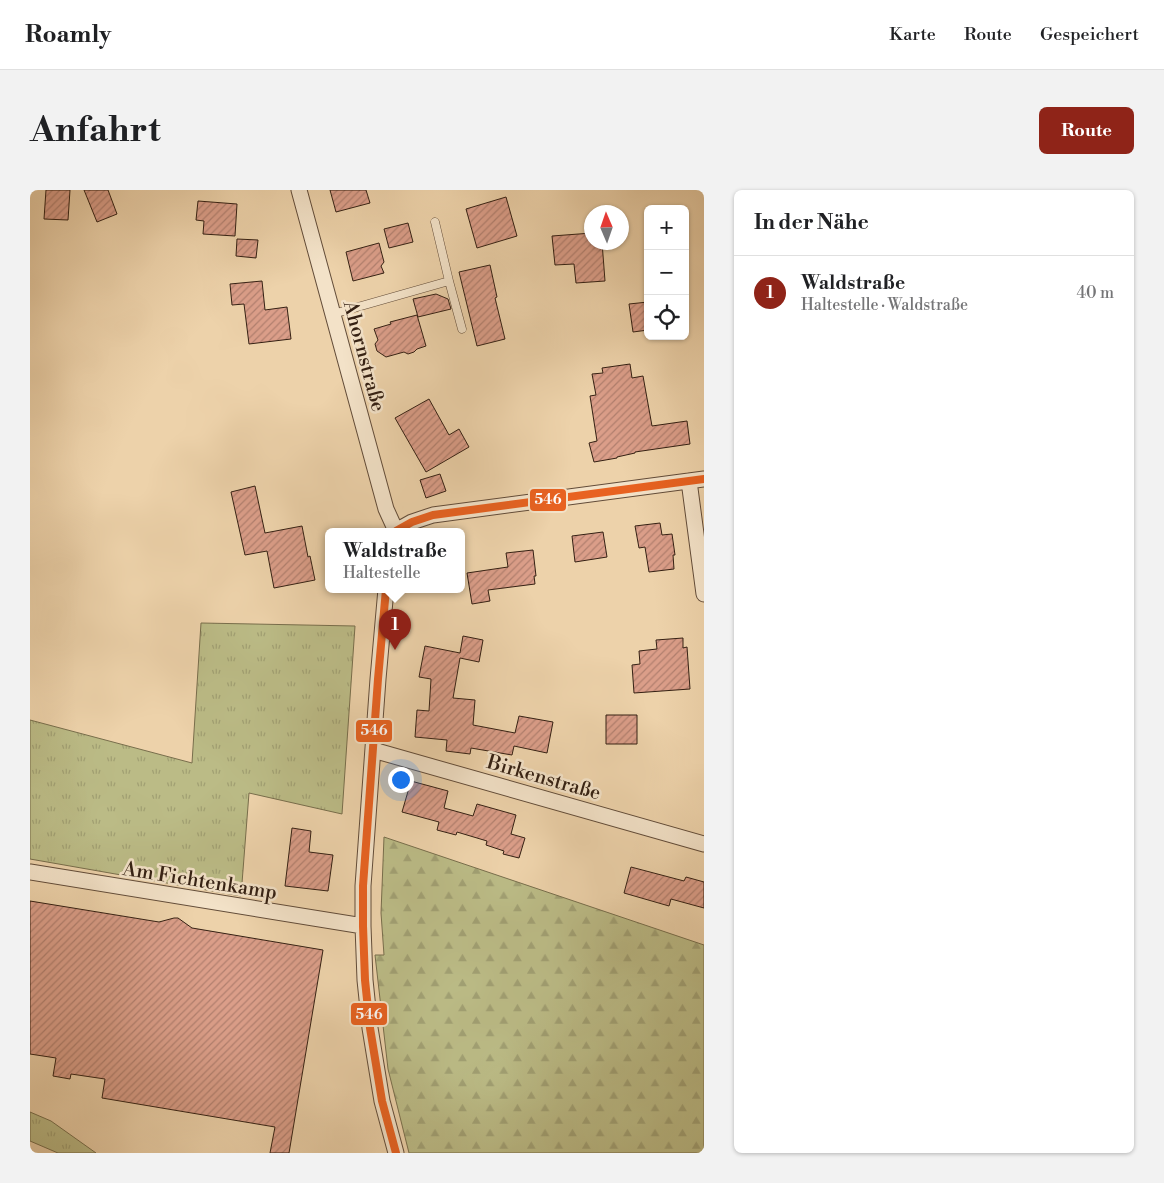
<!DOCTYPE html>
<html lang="de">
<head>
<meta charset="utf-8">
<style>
  :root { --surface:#fff; --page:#f2f2f2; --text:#202124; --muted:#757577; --line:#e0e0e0; --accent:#8f2418 }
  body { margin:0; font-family:"Libre Bodoni",serif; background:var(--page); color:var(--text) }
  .controls { position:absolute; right:15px; top:15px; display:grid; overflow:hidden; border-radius:8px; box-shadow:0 1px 4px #0004 }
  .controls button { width:45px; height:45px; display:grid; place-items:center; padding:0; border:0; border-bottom:1px solid var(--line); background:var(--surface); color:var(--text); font:25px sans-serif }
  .compass { position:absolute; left:554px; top:15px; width:45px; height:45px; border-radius:50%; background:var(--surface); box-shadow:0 1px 4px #0004; rotate:358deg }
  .you { position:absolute; left:370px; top:589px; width:18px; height:18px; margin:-12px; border:4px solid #fff; border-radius:50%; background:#1a73e8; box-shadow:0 0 0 8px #1a73e833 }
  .badge { display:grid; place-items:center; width:32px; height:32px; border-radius:50%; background:var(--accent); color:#fff; font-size:16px; font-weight:700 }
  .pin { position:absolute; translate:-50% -41px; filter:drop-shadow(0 1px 2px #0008) }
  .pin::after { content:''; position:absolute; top:26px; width:18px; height:15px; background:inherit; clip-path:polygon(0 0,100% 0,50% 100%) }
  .popup { position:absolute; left:295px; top:338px; width:140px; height:65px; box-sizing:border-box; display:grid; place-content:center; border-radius:8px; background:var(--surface); filter:drop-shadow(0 1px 4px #0005); font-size:16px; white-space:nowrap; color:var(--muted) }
  .popup b { font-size:19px; color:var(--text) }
  .popup::after { content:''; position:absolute; left:50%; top:100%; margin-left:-10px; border:10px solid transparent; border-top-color:var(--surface) }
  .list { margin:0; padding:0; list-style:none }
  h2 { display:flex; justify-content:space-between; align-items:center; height:65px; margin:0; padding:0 20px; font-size:21px }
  h2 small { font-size:16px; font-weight:400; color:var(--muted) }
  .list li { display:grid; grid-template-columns:32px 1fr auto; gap:15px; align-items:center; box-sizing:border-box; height:75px; padding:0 20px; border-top:1px solid var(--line) }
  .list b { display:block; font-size:19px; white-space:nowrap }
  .list p { margin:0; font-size:16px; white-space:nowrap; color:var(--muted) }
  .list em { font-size:16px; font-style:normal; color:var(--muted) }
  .icon { flex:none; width:28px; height:28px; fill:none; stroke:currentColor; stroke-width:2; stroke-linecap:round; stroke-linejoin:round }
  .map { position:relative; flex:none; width:674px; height:963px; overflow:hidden; border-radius:8px }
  header { display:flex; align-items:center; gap:30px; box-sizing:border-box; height:70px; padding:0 25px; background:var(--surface); border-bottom:1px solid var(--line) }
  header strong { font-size:24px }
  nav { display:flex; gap:28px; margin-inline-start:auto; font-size:18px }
  .intro { display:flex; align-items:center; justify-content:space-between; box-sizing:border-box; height:120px; padding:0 30px }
  h1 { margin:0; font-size:35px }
  .button { padding:12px 22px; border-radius:8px; background:var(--accent); color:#fff; font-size:18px; font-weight:700 }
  main { display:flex; gap:30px; padding:0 30px }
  aside { flex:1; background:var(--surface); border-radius:8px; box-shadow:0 1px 4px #0004 }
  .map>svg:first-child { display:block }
  .grass { fill:url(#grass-tufts); stroke:#786e4c }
  .forest { fill:url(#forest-firs); stroke:#786e4c }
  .building { fill:url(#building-hatch); stroke:#342013 }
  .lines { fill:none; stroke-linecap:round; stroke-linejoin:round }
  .lane-casing { stroke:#624c39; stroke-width:9 }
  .street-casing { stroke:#624c39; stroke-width:17 }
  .lane { stroke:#f3e2c8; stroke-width:8 }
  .street { stroke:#f3e2c8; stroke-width:15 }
  .bus-1-casing { stroke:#f3e2c8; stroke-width:11 }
  .bus-1 { stroke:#e86221; stroke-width:8 }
  .labels { text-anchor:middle; stroke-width:5; stroke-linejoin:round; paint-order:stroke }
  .street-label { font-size:20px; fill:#342013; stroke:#f3e2c8 }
  .line-badge { stroke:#f3e2c8; stroke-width:2 }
  .badge-label { font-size:14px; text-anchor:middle; font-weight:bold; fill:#fff }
</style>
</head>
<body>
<header>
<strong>Roamly</strong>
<nav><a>Karte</a><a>Route</a><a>Gespeichert</a></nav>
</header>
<div class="intro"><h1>Anfahrt</h1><a class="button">Route</a></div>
<main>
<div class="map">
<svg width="674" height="963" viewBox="0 0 674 963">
  <defs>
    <pattern id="grass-tufts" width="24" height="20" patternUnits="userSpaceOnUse" patternTransform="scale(1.25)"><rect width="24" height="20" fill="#bbbb86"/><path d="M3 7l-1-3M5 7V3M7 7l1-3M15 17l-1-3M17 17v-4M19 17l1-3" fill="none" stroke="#a1a073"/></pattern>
    <pattern id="forest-firs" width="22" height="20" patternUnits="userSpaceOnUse" patternTransform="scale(1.25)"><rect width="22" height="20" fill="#bbbb86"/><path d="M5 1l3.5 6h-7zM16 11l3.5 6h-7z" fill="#a1a073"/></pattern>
    <pattern id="building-hatch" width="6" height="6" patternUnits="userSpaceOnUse" patternTransform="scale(1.25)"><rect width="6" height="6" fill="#db9e89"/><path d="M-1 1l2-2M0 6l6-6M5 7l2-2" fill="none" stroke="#b2806f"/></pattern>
  </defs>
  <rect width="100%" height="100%" fill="#edd2aa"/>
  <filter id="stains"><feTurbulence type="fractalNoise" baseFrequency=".004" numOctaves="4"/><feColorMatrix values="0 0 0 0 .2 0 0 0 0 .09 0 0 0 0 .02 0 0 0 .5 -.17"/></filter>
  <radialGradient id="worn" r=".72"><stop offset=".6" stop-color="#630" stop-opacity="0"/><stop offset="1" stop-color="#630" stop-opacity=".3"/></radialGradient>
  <!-- grass -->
  <path class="grass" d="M 171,433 L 325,436 L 312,624 L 219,603 L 211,706 L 0,669 L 0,530 L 162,573 Z
    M 0,922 L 21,931 L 66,963 L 28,963 L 0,951 Z"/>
  <!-- forest -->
  <path class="forest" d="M 354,647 L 674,755 L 674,963 L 379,963 L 358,879 L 345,765 L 354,765 L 351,723 Z"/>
  <!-- building -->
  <path class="building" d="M 16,0 L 40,0 L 38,30 L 14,29 Z
    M 54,0 L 78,0 L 87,24 L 67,32 Z
    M 300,0 L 336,0 L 340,13 L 306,22 Z
    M 476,7 L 487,46 L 447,58 L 436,19 Z
    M 168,11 L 207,14 L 205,46 L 173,44 L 174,31 L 166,30 Z
    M 378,33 L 383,52 L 359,58 L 354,39 Z
    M 562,43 L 562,52 L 572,52 L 575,91 L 546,93 L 544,74 L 525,75 L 522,46 Z
    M 207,49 L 228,50 L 226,68 L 206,66 Z
    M 349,53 L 354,72 L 351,76 L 354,83 L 323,91 L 316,62 Z
    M 460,75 L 467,107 L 465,108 L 475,149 L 447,156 L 429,82 Z
    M 232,91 L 235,120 L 257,117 L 261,149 L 219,154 L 214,114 L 202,115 L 200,94 Z
    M 406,104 L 418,109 L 421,119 L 388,127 L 383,109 Z
    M 618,112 L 618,140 L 603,142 L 599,114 Z
    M 387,125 L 396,156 L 387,159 L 384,162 L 378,164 L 374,162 L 356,167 L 347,161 L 345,154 L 348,150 L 344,139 L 361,134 L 360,132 Z
    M 600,174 L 602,188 L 613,186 L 622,236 L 657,231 L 660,254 L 605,262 L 605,263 L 587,267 L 587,268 L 564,272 L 559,253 L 567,251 L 560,206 L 566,205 L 562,184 L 573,183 L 572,178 Z
    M 399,209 L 419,245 L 429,239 L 439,257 L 396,282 L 365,228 Z
    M 410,284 L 416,301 L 396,308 L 390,290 Z
    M 225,296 L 235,343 L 272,336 L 278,367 L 280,366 L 285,390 L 244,398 L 237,361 L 215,365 L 201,302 Z
    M 630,333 L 632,345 L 642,344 L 645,365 L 643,365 L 644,379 L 619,382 L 615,357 L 609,358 L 605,336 Z
    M 573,342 L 577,367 L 545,372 L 542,346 Z
    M 503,360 L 506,386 L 504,386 L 505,394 L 458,400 L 460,411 L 442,414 L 437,383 L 478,377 L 476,363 Z
    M 433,446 L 453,450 L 449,472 L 430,468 L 423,508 L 445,510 L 443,535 L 485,543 L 489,526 L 523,532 L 517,563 L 484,556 L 482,565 L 441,558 L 440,564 L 416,561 L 417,550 L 385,547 L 387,520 L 399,521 L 401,489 L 389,487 L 395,456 L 430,463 Z
    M 653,448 L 653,458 L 657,457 L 660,499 L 604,503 L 602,475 L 610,474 L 609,461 L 627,459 L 626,450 Z
    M 576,525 L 607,525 L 607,554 L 576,554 Z
    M 381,591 L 418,601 L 414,618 L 443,626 L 447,614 L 486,625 L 481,644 L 495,648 L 489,668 L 473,664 L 474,661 L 456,655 L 457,651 L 427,642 L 426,645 L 407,640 L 409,632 L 372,622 Z
    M 262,638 L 281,641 L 279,662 L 303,665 L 298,701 L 255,696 Z
    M 601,677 L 654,691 L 656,687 L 674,692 L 674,718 L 641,709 L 639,716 L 594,703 Z
    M 0,711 L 129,732 L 144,728 L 148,728 L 162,738 L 293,760 L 259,963 L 240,963 L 245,937 L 72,908 L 75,889 L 41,884 L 40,889 L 23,886 L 26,868 L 0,864 Z"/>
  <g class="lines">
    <defs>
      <path id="lane" d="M 419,91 L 432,139
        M 303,124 L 419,91 L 405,32"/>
      <path id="street" d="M 269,0 L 356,319 L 366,341
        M 659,291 L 674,404
        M 366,341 L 382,332 L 403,325 L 674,289
        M 356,399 L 348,489 L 333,696 L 333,736 L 335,790 L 340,838 L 352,911 L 366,963
        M 343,560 L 674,654
        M 0,682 L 333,736"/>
    </defs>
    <!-- lane casing -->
    <use href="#lane" class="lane-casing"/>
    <!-- street casing -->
    <use href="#street" class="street-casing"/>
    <!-- lane -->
    <use href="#lane" class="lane"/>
    <!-- street -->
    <use href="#street" class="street"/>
    <defs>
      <path id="bus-1" d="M 366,341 L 382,332 L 403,325 L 674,289
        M 356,399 L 348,489 L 333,696 L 333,736 L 335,790 L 340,838 L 352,911 L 366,963"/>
    </defs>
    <!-- bus-1 casing -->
    <use href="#bus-1" class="bus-1-casing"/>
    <!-- bus-1 -->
    <use href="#bus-1" class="bus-1"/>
  </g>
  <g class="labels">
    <!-- street labels -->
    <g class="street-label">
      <text transform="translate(335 166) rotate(75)" y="7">Ahornstraße</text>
      <text transform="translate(514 587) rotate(16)" y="7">Birkenstraße</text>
      <text transform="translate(170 690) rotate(9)" y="7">Am Fichtenkamp</text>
    </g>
  </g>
  <g class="line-badge">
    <rect x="499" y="298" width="38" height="24" rx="5" fill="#e86221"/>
    <rect x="325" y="529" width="38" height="24" rx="5" fill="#e86221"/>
    <rect x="320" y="812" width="38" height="24" rx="5" fill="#e86221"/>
  </g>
  <g class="badge-label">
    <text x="518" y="314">546</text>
    <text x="344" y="545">546</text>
    <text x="339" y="829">546</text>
  </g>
  <rect width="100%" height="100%" filter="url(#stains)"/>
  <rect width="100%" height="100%" fill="url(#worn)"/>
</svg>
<div class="controls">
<button>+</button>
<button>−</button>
<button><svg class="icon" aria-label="locate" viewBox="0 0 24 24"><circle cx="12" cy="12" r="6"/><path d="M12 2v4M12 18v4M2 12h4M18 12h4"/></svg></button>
</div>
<svg class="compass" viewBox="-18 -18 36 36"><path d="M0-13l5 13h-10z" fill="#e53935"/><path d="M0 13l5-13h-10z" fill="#757577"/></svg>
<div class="you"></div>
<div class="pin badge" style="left:365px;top:460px">1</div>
<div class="popup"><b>Waldstraße</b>Haltestelle</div>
</div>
<aside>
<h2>In der Nähe<small></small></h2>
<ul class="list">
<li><span class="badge">1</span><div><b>Waldstraße</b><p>Haltestelle · Waldstraße</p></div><em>40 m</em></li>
</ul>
</aside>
</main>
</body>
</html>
